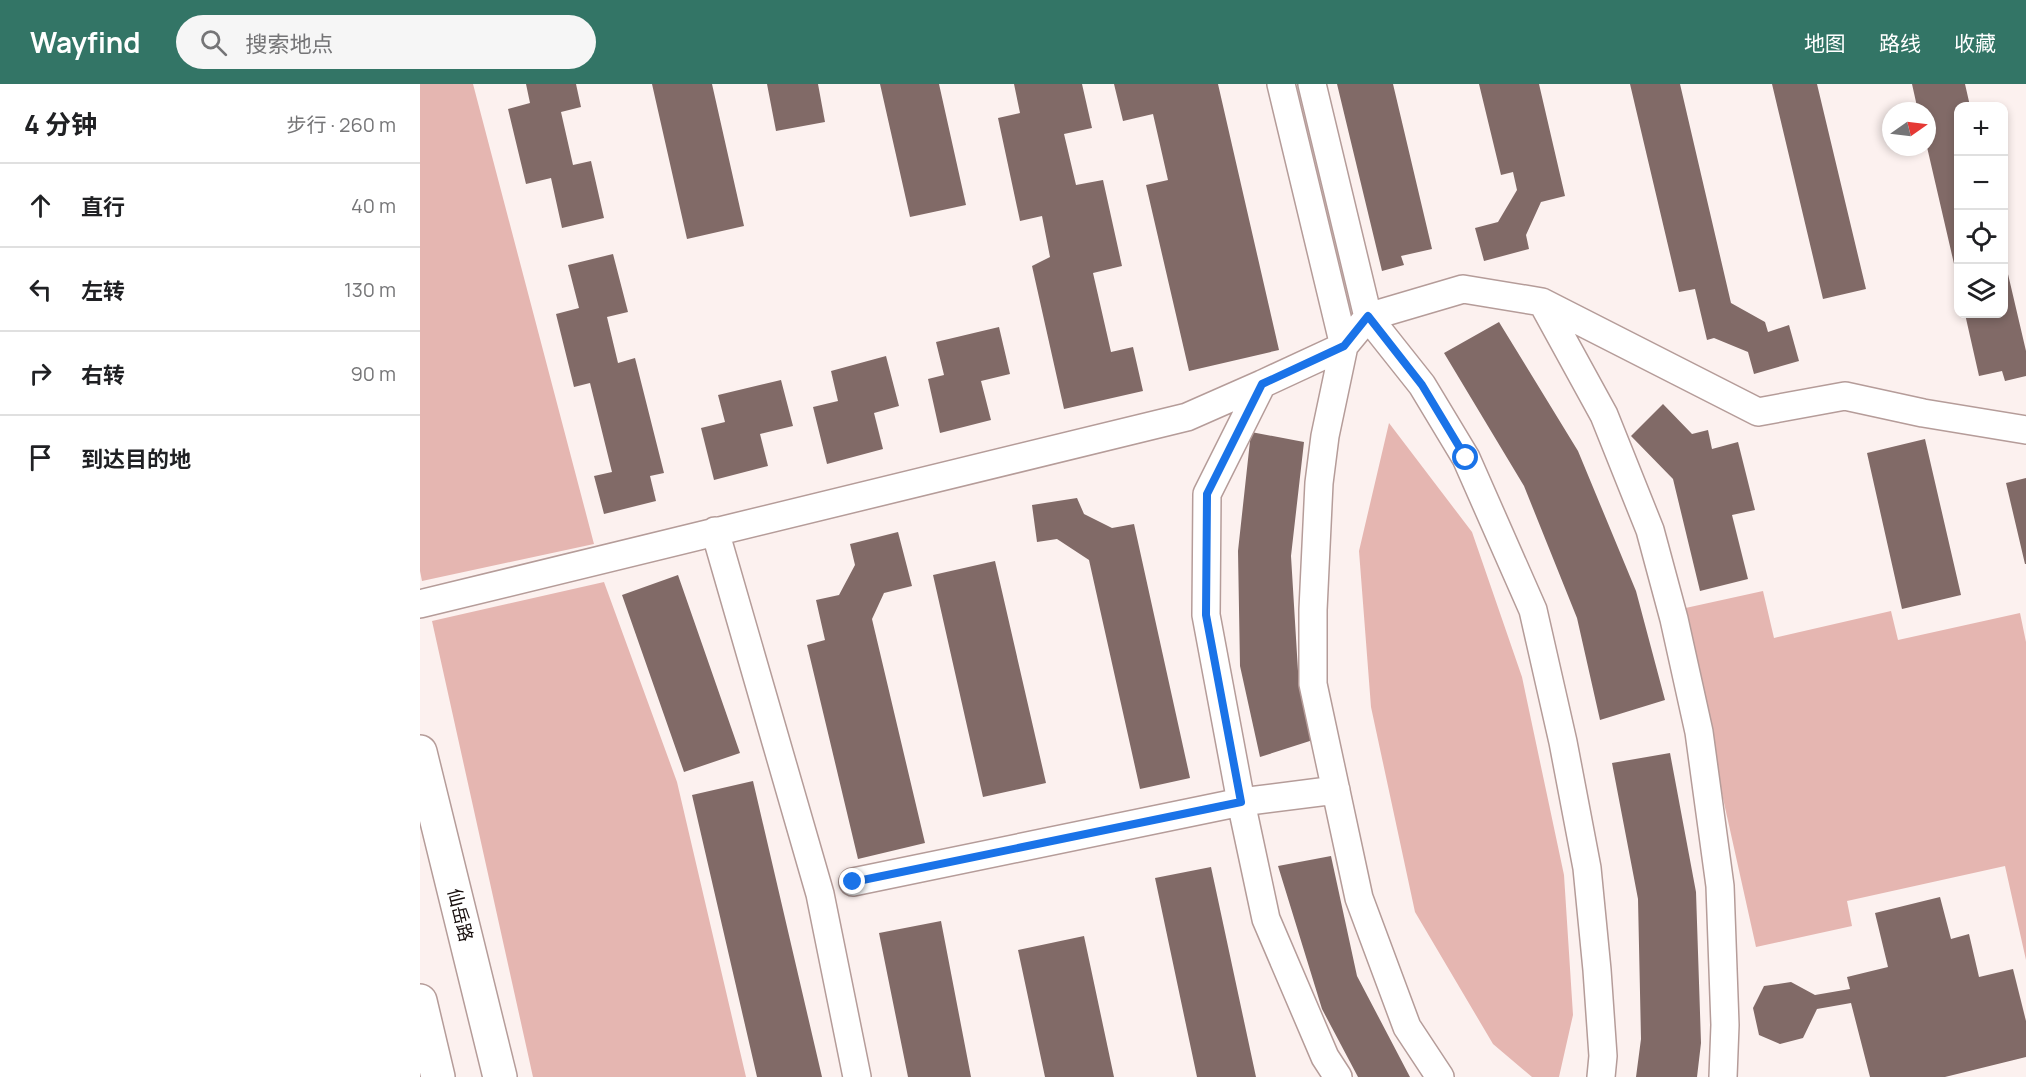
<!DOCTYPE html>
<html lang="zh">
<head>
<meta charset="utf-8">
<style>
  :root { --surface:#fff; --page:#f6f6f6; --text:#202124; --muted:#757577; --line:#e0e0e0; --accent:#337566 }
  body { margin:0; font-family:Manrope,"Noto Sans SC",sans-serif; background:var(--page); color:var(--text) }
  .controls { position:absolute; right:18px; top:18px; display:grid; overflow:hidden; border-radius:12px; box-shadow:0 3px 9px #0003 }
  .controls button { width:54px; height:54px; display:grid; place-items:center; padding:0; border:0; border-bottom:2px solid var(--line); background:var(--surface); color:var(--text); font:30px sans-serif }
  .compass { position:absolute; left:1462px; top:18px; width:54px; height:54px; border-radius:50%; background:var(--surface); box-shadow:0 3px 9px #0003; rotate:76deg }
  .stop { position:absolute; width:18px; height:18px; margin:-14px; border:4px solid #1a73e8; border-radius:50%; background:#fff }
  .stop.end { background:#1a73e8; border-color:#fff; box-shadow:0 2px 6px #0008 }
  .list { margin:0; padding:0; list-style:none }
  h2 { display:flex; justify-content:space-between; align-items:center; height:78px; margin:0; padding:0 24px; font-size:26px }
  h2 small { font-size:20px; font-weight:400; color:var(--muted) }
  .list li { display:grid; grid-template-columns:39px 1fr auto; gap:18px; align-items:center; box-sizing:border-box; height:84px; padding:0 24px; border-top:2px solid var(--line) }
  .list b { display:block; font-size:22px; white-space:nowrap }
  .list em { font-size:20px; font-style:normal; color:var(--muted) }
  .icon { flex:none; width:33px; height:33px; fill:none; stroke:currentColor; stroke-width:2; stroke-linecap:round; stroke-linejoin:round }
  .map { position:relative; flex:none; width:1606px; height:993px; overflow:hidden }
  header { display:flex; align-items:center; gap:36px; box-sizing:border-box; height:84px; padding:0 30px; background:var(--accent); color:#fff }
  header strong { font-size:28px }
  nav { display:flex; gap:33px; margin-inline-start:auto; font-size:21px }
  .search { width:420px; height:54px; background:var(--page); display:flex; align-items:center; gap:15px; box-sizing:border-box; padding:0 21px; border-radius:33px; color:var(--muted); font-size:22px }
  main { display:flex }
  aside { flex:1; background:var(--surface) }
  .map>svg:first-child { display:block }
  .green { fill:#e5b6b1 }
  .building { fill:#816a67 }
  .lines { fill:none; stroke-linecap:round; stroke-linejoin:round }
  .minor-casing { stroke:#b59c99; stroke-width:30 }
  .major-casing { stroke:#b59c99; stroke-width:36 }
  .highway-casing { stroke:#b59c99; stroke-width:36 }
  .minor { stroke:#fff; stroke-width:27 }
  .major { stroke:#fff; stroke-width:33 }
  .highway { stroke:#fff; stroke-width:33 }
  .route { stroke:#1a73e8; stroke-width:8 }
  .labels { text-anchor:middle; stroke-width:4.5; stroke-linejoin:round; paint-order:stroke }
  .street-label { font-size:18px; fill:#160d0c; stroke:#fff }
</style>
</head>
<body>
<header>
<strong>Wayfind</strong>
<div class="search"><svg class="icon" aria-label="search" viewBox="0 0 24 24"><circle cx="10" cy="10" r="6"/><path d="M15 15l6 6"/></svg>搜索地点</div>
<nav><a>地图</a><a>路线</a><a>收藏</a></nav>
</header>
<main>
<aside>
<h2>4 分钟<small>步行 · 260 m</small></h2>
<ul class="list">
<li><svg class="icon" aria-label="ahead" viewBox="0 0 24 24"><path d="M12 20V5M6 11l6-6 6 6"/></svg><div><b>直行</b></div><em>40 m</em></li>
<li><svg class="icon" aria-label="left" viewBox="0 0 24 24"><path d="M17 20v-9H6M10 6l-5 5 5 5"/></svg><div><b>左转</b></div><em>130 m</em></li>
<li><svg class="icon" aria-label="right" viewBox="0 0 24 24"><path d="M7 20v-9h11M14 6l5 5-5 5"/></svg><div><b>右转</b></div><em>90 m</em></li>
<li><svg class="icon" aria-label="arrive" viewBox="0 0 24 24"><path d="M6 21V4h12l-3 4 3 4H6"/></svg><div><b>到达目的地</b></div></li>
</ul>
</aside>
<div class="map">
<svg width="1606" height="993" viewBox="0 0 1606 993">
  <rect width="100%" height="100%" fill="#fcf1ef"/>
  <!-- green -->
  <path class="green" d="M 0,0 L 53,0 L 174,460 L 2,497 L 0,487 Z
    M 969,339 L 1052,448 L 1102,593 L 1144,791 L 1153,931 L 1139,993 L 1112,993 L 1073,960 L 995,828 L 951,623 L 939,467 Z
    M 184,498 L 257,698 L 326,993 L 113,993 L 12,537 Z
    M 1343,507 L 1354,554 L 1471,527 L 1478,556 L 1600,529 L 1606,558 L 1606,876 L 1585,782 L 1427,817 L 1432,842 L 1336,863 L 1261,525 Z"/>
  <!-- building -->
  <path class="building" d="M 106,0 L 156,0 L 161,23 L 141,28 L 153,81 L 171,77 L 184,134 L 142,144 L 131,94 L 106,100 L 88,25 L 110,19 Z
    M 232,0 L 292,0 L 324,142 L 267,155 Z
    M 347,0 L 398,0 L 405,38 L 356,47 Z
    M 460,0 L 519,0 L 546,121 L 490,133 Z
    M 594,0 L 662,0 L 672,44 L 644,50 L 656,101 L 683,96 L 702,182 L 673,189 L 691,268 L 713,263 L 723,307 L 644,325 L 612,182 L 630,173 L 622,132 L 600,137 L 578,34 L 600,29 Z
    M 694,0 L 798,0 L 859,266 L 769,287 L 726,101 L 748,96 L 733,30 L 703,37 Z
    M 917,0 L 973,0 L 1012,165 L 981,172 L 984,181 L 962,187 Z
    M 1059,0 L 1119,0 L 1145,112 L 1121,118 L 1106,151 L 1109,165 L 1064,177 L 1055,144 L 1078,138 L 1097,106 L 1093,88 L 1081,91 Z
    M 1210,0 L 1260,0 L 1311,219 L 1345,238 L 1348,248 L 1369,241 L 1379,277 L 1334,290 L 1328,268 L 1294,254 L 1287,256 L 1275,205 L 1259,208 Z
    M 1352,0 L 1397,0 L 1446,205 L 1403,215 Z
    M 1492,0 L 1545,0 L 1550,22 L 1538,22 L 1538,197 L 1507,63 L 1507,27 L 1498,27 Z
    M 193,170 L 208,228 L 187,233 L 198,279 L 215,274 L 244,389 L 230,392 L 236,417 L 184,430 L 174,392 L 192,388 L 170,299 L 154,303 L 136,230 L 159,224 L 148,181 Z
    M 1584,173 L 1606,267 L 1606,292 L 1585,297 L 1582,287 L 1559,292 L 1545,230 L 1584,230 Z
    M 1079,238 L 1158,367 L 1216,507 L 1245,616 L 1180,636 L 1157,534 L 1104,402 L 1024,269 Z
    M 579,243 L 590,290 L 561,297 L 571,336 L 520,349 L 508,295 L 524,291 L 516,258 Z
    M 466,272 L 479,322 L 454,329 L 463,365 L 407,380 L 393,323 L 418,317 L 411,287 Z
    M 361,296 L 373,342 L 340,350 L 348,382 L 294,396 L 281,344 L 305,338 L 298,311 Z
    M 1243,320 L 1272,350 L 1288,346 L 1292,365 L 1318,358 L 1335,426 L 1312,431 L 1328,495 L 1280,507 L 1253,395 L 1211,352 Z
    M 831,348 L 884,358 L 871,472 L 878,587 L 893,656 L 840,673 L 820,582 L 818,467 Z
    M 1505,355 L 1541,511 L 1482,525 L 1447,369 Z
    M 1606,394 L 1606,480 L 1605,480 L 1586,399 Z
    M 657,414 L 664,430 L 692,444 L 714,440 L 770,694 L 720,705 L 669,476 L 637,455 L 617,458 L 612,421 Z
    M 478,448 L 492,502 L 464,509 L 452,535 L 505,759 L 438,775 L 387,561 L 405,556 L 396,516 L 419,511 L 435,481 L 430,460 Z
    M 575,477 L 626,699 L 563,713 L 513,491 Z
    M 258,491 L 320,669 L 264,688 L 202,511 Z
    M 1250,669 L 1276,808 L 1281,959 L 1277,993 L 1216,993 L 1221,955 L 1218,815 L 1192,679 Z
    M 333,697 L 402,993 L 337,993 L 272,711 Z
    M 911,772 L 937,892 L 990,993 L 938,993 L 902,925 L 858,782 Z
    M 791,783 L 836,993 L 777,993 L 735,794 Z
    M 1520,813 L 1531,855 L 1549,850 L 1559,893 L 1593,885 L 1606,937 L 1606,973 L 1525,993 L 1450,993 L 1431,919 L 1397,925 L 1383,954 L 1360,960 L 1339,951 L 1333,924 L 1344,902 L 1371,898 L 1395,911 L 1430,905 L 1427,893 L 1468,883 L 1455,829 Z
    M 521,837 L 551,993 L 488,993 L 459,849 Z
    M 664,852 L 694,993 L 625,993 L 598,866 Z"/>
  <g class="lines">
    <defs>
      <path id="minor" d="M 861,0 L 924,262 L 842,300 L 787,410 L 786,531 L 821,718 L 846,835 L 905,973 L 918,993
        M 892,0 L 948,233 L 924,262 L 905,352 L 899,399 L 893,526 L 893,600 L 939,814 L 987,943 L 1020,993
        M 1122,218 L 1338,328 L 1425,312 L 1503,329 L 1606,346
        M 295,447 L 400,810 L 437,993
        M 0,520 L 767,333 L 842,300
        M 433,798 L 821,718 L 916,706
        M 1181,993 L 1183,972 L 1177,886 L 1167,784 L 1143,658 L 1113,526 L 1046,374 L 1002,301 L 948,233 L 1043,205 L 1122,218 L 1184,331 L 1230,446 L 1254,535 L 1279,648 L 1300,802 L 1305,941 L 1303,993"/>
      <path id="major" d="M 0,668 L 80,993"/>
      <path id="highway" d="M 0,917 L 18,993"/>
    </defs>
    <!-- minor casing -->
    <use href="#minor" class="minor-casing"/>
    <!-- major casing -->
    <use href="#major" class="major-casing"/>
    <!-- highway casing -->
    <use href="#highway" class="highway-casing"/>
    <!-- minor -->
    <use href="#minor" class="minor"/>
    <!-- major -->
    <use href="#major" class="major"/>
    <!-- highway -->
    <use href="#highway" class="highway"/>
  </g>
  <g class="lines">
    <!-- route -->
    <path class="route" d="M 433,798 L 821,718 L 786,531 L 787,410 L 842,300 L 924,262 L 948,232 L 1002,301 L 1046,374"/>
  </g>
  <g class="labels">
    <!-- street labels -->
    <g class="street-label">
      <text transform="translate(40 831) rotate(76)" y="6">仙岳路</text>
    </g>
  </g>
</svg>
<div class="controls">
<button>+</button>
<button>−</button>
<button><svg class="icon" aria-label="locate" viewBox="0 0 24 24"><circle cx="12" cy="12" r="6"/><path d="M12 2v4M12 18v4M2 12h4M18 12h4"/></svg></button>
<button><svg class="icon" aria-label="layers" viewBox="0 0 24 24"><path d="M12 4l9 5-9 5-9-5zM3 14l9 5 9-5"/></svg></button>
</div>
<svg class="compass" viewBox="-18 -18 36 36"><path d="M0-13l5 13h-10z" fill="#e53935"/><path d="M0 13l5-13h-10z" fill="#757577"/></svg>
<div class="stop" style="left:1046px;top:374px"></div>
<div class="stop end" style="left:433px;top:798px"></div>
</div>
</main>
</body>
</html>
